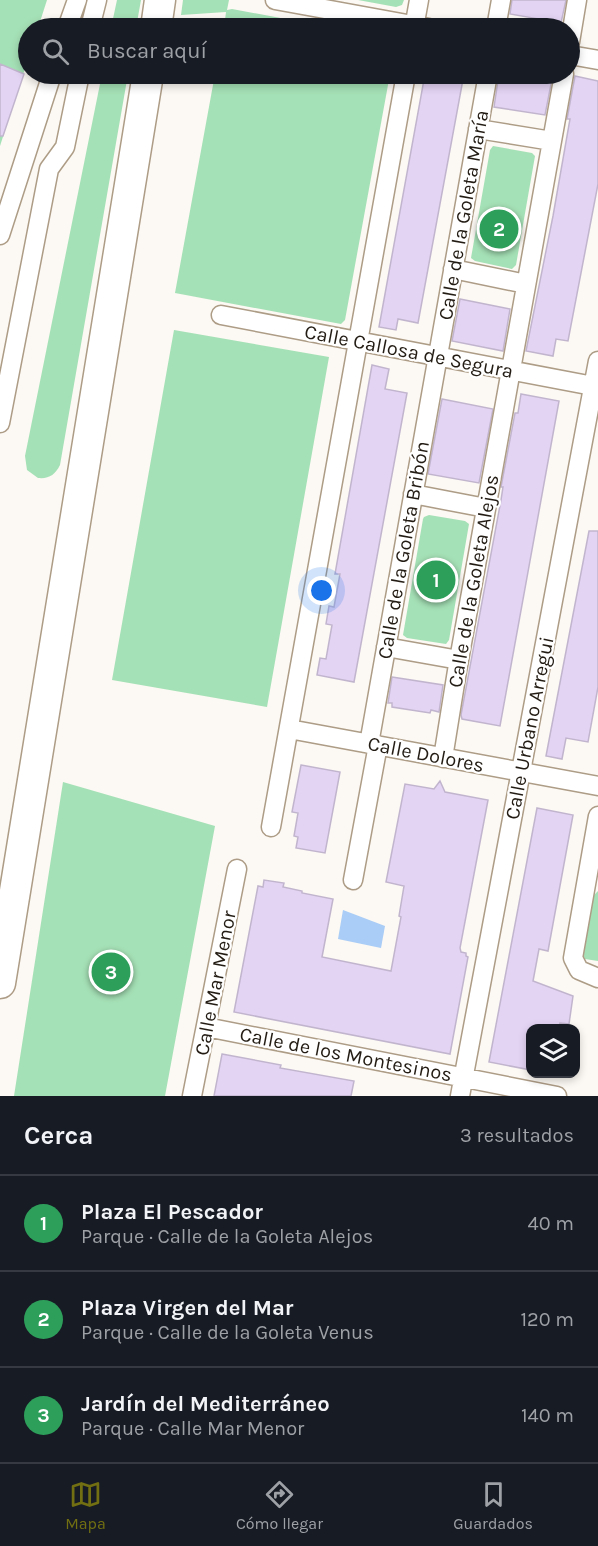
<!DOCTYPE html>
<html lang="es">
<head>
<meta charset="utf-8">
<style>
  :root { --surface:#171b24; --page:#20242c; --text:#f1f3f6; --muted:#9ea1a6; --line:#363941; --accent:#716f12 }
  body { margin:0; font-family:Karla,sans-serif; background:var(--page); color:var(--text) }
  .controls { position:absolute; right:18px; bottom:18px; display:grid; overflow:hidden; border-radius:12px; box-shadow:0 3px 9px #0003 }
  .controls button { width:54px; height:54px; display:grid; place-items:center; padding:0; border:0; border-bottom:2px solid var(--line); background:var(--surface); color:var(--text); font:30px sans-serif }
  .you { position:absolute; left:322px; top:591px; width:21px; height:21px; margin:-15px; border:4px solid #fff; border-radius:50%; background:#1a73e8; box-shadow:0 0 0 9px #1a73e833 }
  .badge { display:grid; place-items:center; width:39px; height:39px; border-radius:50%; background:var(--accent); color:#fff; font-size:20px; font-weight:700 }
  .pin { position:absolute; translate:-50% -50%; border:3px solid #fff; box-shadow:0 2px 6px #0006 }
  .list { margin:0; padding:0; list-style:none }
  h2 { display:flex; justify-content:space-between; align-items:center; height:78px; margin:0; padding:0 24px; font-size:26px }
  h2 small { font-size:20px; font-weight:400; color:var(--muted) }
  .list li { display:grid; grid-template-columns:39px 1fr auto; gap:18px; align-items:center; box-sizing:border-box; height:96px; padding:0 24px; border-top:2px solid var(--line) }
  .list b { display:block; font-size:22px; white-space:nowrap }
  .list p { margin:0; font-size:20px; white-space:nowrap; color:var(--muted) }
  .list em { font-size:20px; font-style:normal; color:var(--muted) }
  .icon { flex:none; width:33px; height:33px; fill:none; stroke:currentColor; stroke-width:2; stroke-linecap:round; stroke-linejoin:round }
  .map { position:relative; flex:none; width:598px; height:1096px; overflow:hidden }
  .search { position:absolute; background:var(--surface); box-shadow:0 3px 9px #0003; left:18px; right:18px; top:18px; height:66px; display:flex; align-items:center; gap:15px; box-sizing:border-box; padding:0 21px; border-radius:33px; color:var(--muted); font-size:22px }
  .sheet { height:366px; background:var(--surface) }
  nav { display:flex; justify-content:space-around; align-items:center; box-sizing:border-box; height:84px; border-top:2px solid var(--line); background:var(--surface); font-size:16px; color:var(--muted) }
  nav a { display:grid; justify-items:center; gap:3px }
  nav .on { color:var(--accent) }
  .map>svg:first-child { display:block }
  .green { fill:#a5e1b6 }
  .water { fill:#a9cdf6 }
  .building { fill:#e4d4f4; stroke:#c1b5ce; stroke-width:1.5 }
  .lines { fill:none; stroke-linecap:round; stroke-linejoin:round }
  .minor-casing { stroke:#ad9c86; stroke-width:21 }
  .trunk-casing { stroke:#ad9c86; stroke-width:33 }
  .minor { stroke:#fff; stroke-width:18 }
  .trunk { stroke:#fff; stroke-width:30 }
  .labels { text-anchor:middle; stroke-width:4.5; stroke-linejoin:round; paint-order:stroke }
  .street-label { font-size:20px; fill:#231c14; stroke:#fff }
</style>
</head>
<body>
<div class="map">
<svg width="598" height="1096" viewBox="0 0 598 1096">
  <rect width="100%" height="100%" fill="#fcf8f3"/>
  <!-- green -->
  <path class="green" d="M 0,0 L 47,0 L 38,28 L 28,28 L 28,59 L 0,146 Z
    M 117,0 L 141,0 L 136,28 L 111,28 Z
    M 183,0 L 229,0 L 227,10 L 232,9 L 334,28 L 224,28 L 226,12 L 181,15 Z
    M 358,0 L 404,0 L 402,5 L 396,7 Z
    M 102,74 L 128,74 L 60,465 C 55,475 49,479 38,478 L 27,470 L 25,456 Z
    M 215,74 L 390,74 L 345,320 L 341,324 L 175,293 Z
    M 493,146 L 532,153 L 535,156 L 516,265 L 512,269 L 475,261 L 471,258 L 490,150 Z
    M 174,330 L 329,357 L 267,707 L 112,680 Z
    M 429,515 L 465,521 L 469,524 L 449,640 L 446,644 L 407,638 L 403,635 L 423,519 L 424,517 Z
    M 63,782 L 215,826 L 165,1096 L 14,1096 Z
    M 598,891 L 598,961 L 585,959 L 583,955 L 594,895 Z"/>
  <!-- water -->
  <path class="water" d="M 343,910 L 385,926 L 381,948 L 338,939 Z"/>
  <!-- building -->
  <path class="building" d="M 512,0 L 566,0 L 561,23 L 510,14 Z
    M 0,64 L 24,74 L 3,136 L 0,136 Z
    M 425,74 L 464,74 L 418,323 L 398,319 L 396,330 L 379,327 Z
    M 499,74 L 553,74 L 545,115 L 494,107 Z
    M 575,76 L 598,81 L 598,184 L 568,341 L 556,339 L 553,356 L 526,351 L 553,216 L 570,119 L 567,119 Z
    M 460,299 L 510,309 L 503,351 L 452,341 Z
    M 372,365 L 389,369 L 385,389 L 407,393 L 354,682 L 317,675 L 320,658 L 326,659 L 332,625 L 326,624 L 329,606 L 334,607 L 340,574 L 335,574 Z
    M 521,394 L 559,401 L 500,726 L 462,719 L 461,715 L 501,500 L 503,487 L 501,487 L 515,413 L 518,413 Z
    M 442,399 L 493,409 L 479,483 L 428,474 Z
    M 589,531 L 598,531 L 598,687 L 588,742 L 566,738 L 562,759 L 546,756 Z
    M 392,677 L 443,685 L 439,712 L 431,710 L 430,713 L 392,707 L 392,703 L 388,703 Z
    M 301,765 L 340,772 L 325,853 L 296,848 L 298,837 L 294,836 L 298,813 L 292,812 Z
    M 440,781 L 445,792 L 488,800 L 460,948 L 461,952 L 466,953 L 466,956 L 468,957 L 450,1054 L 234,1012 L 258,886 L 263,887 L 264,880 L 284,883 L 283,887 L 302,891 L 302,893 L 333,899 L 322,957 L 391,971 L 401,917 L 399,916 L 404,886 L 386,882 L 405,784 L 434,789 Z
    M 537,808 L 573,815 L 548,951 L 539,949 L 533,981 L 573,996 L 569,1024 L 560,1023 L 558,1029 L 531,1029 L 531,1070 L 489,1062 Z
    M 222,1054 L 281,1065 L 280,1068 L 354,1081 L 351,1096 L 214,1096 Z"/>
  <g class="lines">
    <defs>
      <path id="minor" d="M 275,0 L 429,28
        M 67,28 L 77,0
        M 90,28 L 97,0
        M 414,28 L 419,0
        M 496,28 L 501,0
        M 570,42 L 577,0
        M 570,55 L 598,60
        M 478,129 L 552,141
        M 0,235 L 52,74
        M 453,269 L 526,284
        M 221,315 L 598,387
        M 0,423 L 49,169 L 65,147 L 80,74
        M 413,494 L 486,508
        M 386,647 L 459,660
        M 289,729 L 598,786
        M 369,744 L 488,74
        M 443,758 L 457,671 L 564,74
        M 598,816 L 573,958 L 579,970 L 598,978
        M 271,827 L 406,74
        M 353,880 L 378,745
        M 206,1027 L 557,1096
        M 192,1096 L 237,869
        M 460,1096 L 598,361"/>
      <path id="trunk" d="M 156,28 L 160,0
        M 0,983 L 148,74"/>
    </defs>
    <!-- minor casing -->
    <use href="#minor" class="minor-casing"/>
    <!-- trunk casing -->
    <use href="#trunk" class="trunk-casing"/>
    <!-- minor -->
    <use href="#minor" class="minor"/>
    <!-- trunk -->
    <use href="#trunk" class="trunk"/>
  </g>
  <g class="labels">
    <!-- street labels -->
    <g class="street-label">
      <text transform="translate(463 215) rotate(-80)" y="7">Calle de la Goleta María</text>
      <text transform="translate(409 351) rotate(11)" y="7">Calle Callosa de Segura</text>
      <text transform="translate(403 550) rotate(-80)" y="7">Calle de la Goleta Bribón</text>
      <text transform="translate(473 581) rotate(-80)" y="7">Calle de la Goleta Alejos</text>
      <text transform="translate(529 728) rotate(-79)" y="7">Calle Urbano Arregui</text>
      <text transform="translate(426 754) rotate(11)" y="7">Calle Dolores</text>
      <text transform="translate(215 983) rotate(-79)" y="7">Calle Mar Menor</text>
      <text transform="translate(346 1054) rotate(11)" y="7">Calle de los Montesinos</text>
    </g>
  </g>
</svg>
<div class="controls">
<button><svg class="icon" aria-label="layers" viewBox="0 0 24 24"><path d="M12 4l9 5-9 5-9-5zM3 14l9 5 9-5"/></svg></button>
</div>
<div class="you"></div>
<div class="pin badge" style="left:436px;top:580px;background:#2e9e5b">1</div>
<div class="pin badge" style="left:499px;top:229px;background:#2e9e5b">2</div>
<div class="pin badge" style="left:111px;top:972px;background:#2e9e5b">3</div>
<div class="search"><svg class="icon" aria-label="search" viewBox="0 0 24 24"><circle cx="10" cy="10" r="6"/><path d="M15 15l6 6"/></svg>Buscar aquí</div>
</div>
<section class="sheet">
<h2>Cerca<small>3 resultados</small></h2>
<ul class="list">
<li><span class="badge" style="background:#2e9e5b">1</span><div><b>Plaza El Pescador</b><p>Parque · Calle de la Goleta Alejos</p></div><em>40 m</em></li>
<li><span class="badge" style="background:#2e9e5b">2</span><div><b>Plaza Virgen del Mar</b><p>Parque · Calle de la Goleta Venus</p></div><em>120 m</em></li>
<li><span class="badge" style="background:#2e9e5b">3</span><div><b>Jardín del Mediterráneo</b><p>Parque · Calle Mar Menor</p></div><em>140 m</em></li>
</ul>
</section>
<nav>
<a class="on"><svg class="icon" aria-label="map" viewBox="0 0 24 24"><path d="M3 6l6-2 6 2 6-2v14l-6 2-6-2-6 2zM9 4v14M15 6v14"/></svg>Mapa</a>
<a><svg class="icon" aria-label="directions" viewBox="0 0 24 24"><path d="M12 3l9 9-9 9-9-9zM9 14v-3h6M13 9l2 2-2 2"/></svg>Cómo llegar</a>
<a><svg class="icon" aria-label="saved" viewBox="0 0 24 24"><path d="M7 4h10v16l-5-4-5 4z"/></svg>Guardados</a>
</nav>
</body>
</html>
